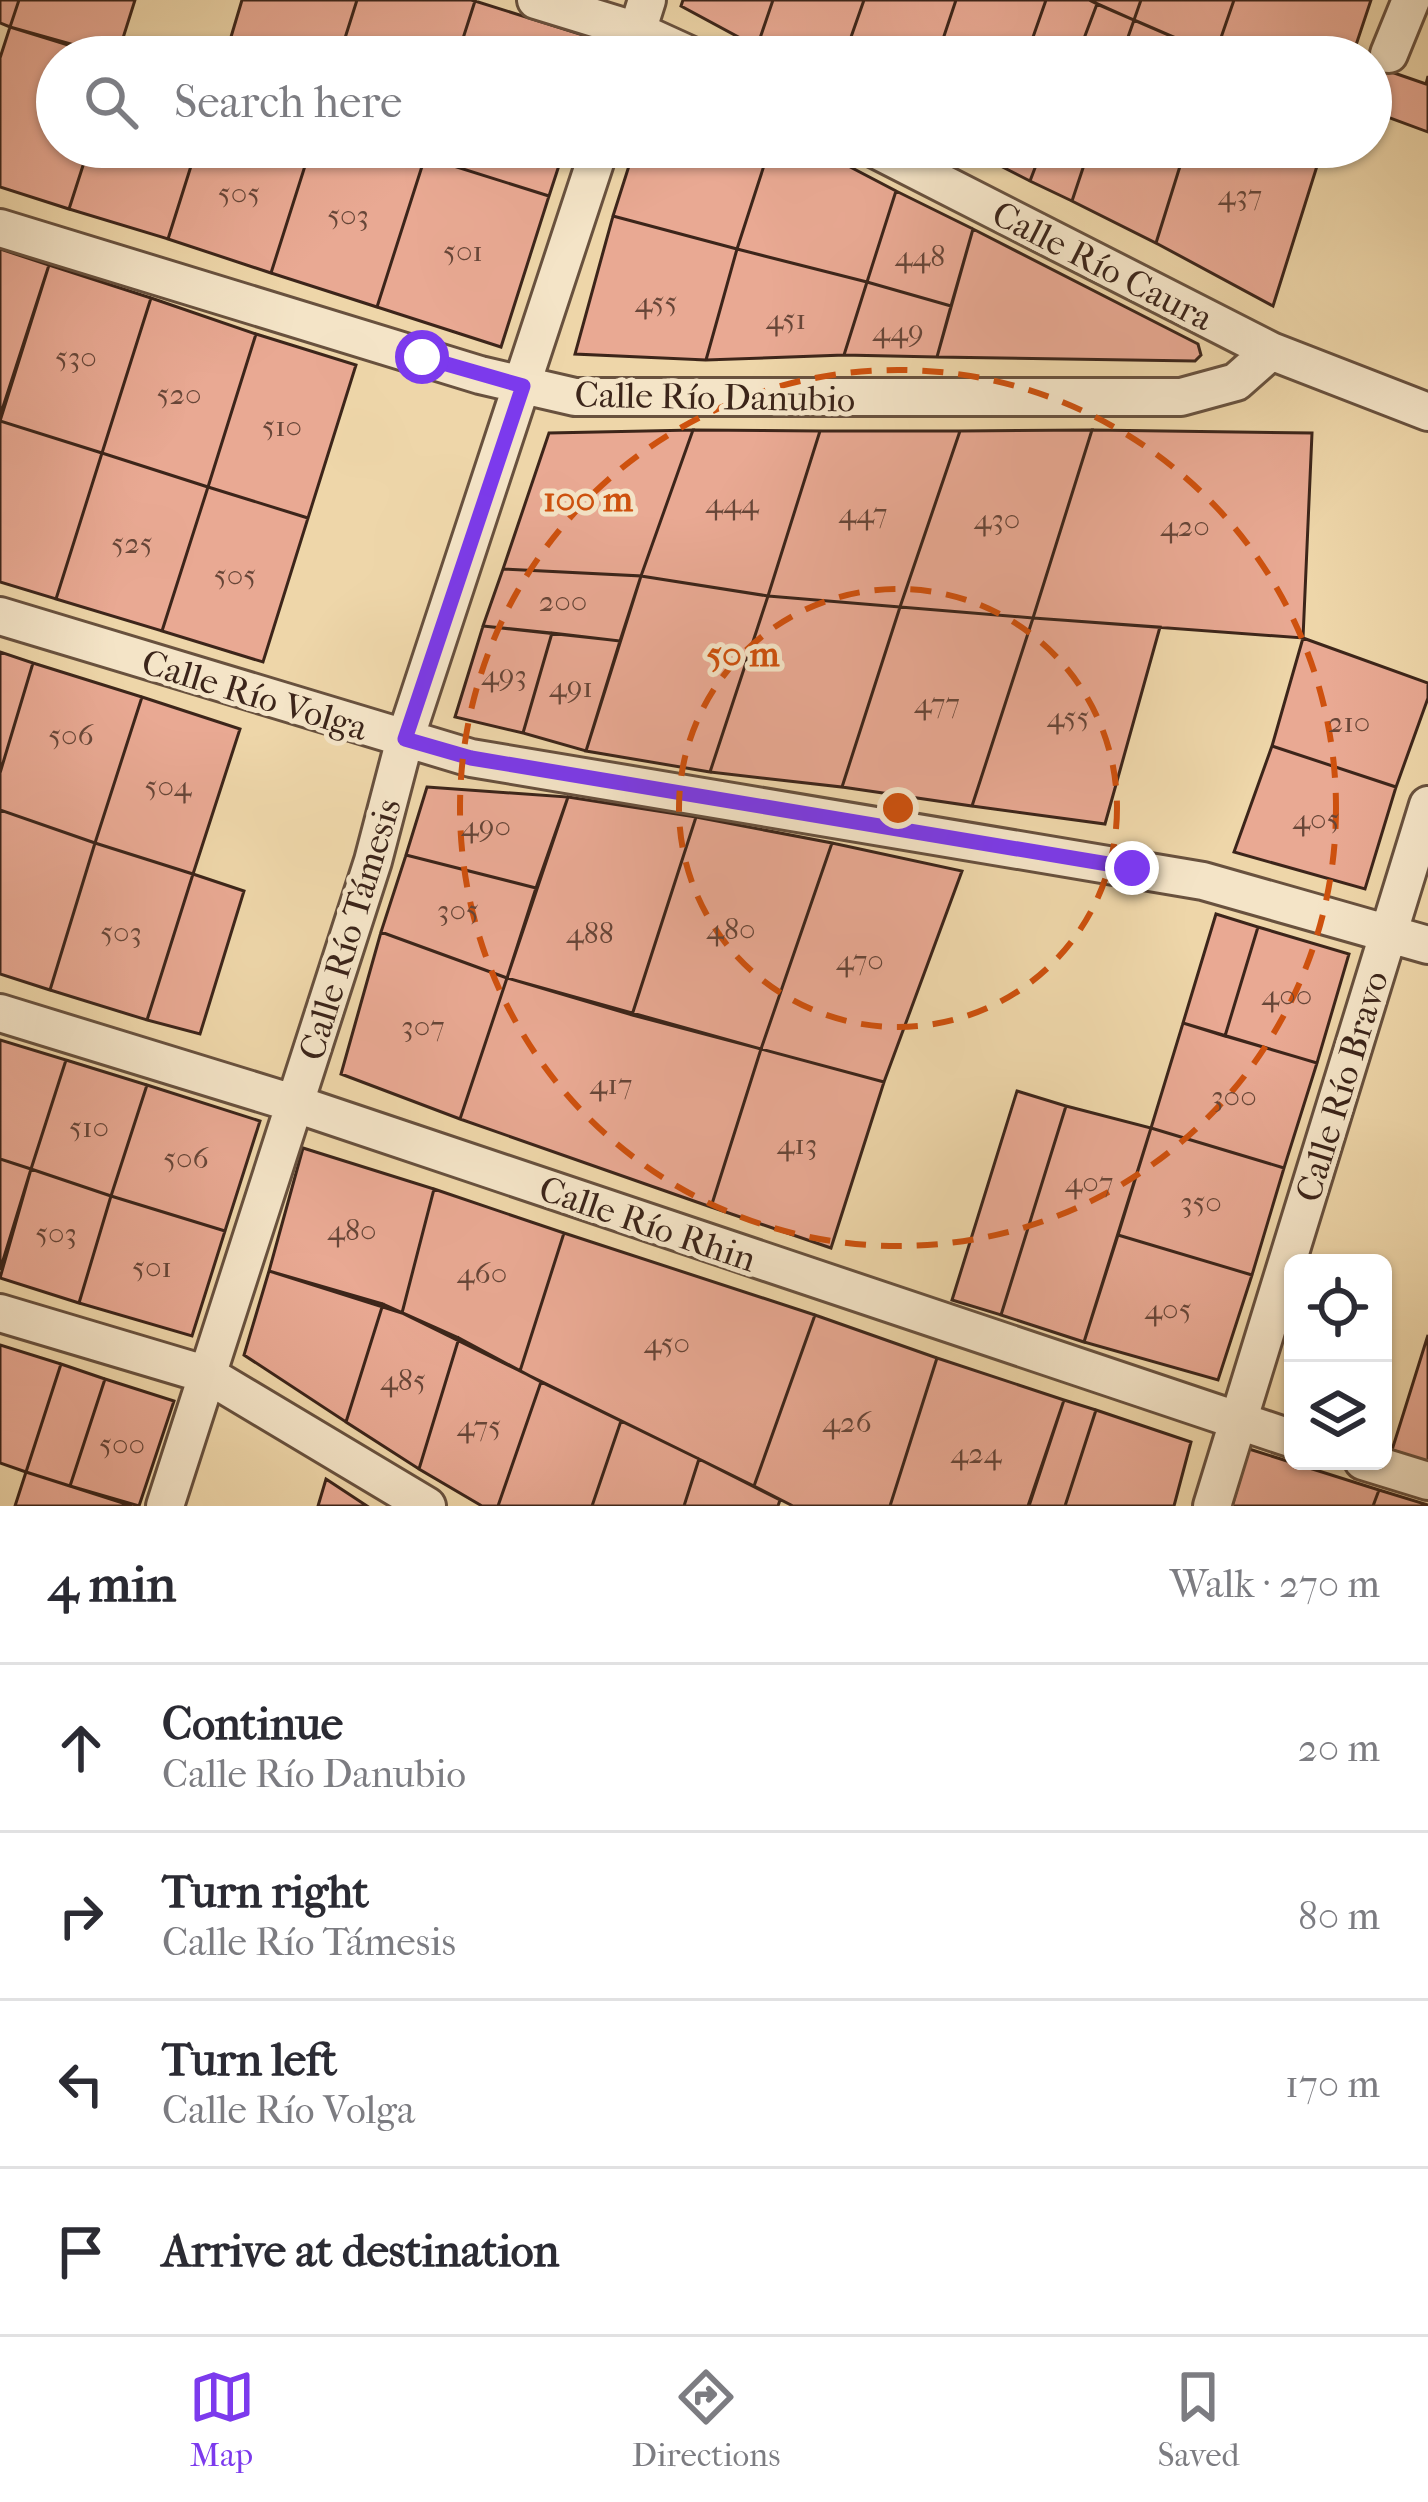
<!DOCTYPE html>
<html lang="en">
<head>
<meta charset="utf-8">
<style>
  :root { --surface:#fff; --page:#f2f2f3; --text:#2b2b33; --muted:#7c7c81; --line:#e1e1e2; --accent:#7c3aed }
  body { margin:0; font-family:"IM FELL French Canon",serif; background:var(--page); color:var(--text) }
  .controls { position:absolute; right:36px; bottom:36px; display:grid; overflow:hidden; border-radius:18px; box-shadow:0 3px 9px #0004 }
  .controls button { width:108px; height:108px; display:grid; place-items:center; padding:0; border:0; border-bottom:3px solid var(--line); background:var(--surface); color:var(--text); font:60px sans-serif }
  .stop { position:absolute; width:36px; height:36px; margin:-27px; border:9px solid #7c3aed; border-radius:50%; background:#fff }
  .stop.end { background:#7c3aed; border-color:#fff; box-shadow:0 3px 12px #0008 }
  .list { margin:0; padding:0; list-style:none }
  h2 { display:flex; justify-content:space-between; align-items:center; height:156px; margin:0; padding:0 48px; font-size:51px }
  h2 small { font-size:39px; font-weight:400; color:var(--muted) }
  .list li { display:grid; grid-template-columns:78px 1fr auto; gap:36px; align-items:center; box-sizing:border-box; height:168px; padding:0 48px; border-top:3px solid var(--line) }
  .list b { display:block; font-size:45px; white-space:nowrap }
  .list p { margin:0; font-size:39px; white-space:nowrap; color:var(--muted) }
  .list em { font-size:39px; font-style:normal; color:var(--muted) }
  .icon { flex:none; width:66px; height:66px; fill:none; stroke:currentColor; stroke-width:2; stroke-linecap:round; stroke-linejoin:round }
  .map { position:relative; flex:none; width:1428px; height:1506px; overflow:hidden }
  .search { position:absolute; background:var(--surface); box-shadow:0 3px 9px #0004; left:36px; right:36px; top:36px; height:132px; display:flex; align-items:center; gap:30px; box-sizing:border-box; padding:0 42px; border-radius:66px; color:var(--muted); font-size:45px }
  .sheet { height:828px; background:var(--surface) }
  nav { display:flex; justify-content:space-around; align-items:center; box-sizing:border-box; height:168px; border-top:3px solid var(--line); background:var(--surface); font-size:33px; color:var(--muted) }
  nav a { display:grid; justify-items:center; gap:6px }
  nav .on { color:var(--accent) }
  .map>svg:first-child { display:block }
  .building { fill:#e9a993; stroke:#3c251a; stroke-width:3 }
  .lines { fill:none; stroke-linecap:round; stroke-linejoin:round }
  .minor-casing { stroke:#68513e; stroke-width:42 }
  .minor { stroke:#f4e4c7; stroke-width:36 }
  .route { stroke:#7c3aed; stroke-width:15 }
  .ring { fill:none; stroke:#ce510e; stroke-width:6; stroke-dasharray:21 15 }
  .labels { text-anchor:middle; stroke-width:10; stroke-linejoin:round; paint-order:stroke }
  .number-label { font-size:30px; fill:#674638 }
  .street-label { font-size:36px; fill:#3c251a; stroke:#f4e4c7 }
  .centre { fill:#ce510e; stroke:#f4e4c7; stroke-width:6 }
  .ring-label { font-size:36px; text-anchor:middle; font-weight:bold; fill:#ce510e; stroke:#f4e4c7; stroke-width:10; stroke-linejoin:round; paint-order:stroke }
</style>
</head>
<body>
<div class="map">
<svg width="1428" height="1506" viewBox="0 0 1428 1506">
  <rect width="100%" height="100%" fill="#eed6a9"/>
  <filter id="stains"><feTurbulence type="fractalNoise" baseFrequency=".00167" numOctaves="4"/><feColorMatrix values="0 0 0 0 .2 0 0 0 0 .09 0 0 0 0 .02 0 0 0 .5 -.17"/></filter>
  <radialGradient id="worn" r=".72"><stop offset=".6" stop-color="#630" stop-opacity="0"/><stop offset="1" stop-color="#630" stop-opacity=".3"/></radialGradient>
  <!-- building -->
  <path class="building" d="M 0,0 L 19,0 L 10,27 L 0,23 Z
    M 19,0 L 135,0 L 117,57 L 10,27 Z
    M 242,0 L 357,0 L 339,57 L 225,57 Z
    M 357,0 L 471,0 L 475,1 L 457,57 L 339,57 Z
    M 683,0 L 773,0 L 757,47 L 681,6 Z
    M 773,0 L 864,0 L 844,57 L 778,57 L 757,47 Z
    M 864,0 L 956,0 L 937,57 L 844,57 Z
    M 956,0 L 1046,0 L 1026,57 L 937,57 Z
    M 1046,0 L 1089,0 L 1097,4 L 1077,57 L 1026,57 Z
    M 1089,0 L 1141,0 L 1134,20 Z
    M 1141,0 L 1234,0 L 1215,55 L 1134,20 Z
    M 1234,0 L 1371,0 L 1352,57 L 1219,57 L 1215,55 Z
    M 475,1 L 599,40 L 593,57 L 457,57 Z
    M 1097,4 L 1134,20 L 1121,57 L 1077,57 Z
    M 1134,20 L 1215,55 L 1214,57 L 1121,57 Z
    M 10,27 L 107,57 L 57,57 L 57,147 L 89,147 L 69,209 L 0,187 L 0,58 Z
    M 1371,65 L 1426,84 L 1428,76 L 1428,132 L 1371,111 Z
    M 89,147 L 197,147 L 168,239 L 69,209 Z
    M 197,147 L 311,147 L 271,273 L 168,239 Z
    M 311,147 L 392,147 L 425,157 L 377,307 L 271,273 Z
    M 429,147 L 565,147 L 549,196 L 425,157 Z
    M 635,147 L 770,147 L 737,249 L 613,216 Z
    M 770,147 L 812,147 L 896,191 L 867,282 L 737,249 Z
    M 959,147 L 994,147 L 989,160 Z
    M 994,147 L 1043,147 L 1030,181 L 989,160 Z
    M 1043,147 L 1090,147 L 1072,201 L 1030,181 Z
    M 1090,147 L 1186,147 L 1156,243 L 1072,201 Z
    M 1186,147 L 1323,147 L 1273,306 L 1156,243 Z
    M 425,157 L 549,196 L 501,347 L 377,307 Z
    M 896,191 L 973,229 L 951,306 L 867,282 Z
    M 613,216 L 737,249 L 706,360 L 575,354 Z
    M 973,229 L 1198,344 L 1201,355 L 1195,361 L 937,357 Z
    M 0,249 L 49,265 L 0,416 Z
    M 737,249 L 867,282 L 844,355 L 706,360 Z
    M 49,265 L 151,298 L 102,453 L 0,421 Z
    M 867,282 L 951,306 L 937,357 L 844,355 Z
    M 151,298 L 256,334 L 208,487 L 102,453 Z
    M 256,334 L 356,365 L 308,518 L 208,487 Z
    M 0,421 L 102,453 L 56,599 L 0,582 Z
    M 693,430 L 820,431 L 768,596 L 641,576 Z
    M 693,430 L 641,576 L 503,569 L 549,433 Z
    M 1092,430 L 1033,618 L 900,607 L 960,431 Z
    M 1092,430 L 1312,433 L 1303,638 L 1033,618 Z
    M 820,431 L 960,431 L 900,607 L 768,596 Z
    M 102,453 L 208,487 L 162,631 L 56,599 Z
    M 208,487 L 308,518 L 263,662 L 162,631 Z
    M 503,569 L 641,576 L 620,641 L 483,626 Z
    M 641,576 L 768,596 L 710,772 L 586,751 Z
    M 768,596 L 900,607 L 842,787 L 710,772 Z
    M 900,607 L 1033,618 L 972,806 L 842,787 Z
    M 1033,618 L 1160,627 L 1105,824 L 972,806 Z
    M 483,626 L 552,633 L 523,733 L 455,717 Z
    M 552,633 L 620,641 L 586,751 L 523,733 Z
    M 1303,638 L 1428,683 L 1428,698 L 1396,787 L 1272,746 Z
    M 0,652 L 33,663 L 0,773 Z
    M 33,663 L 142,697 L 95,843 L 0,810 L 0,773 Z
    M 142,697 L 240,729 L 193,874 L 95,843 Z
    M 1272,746 L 1396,787 L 1365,889 L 1234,852 Z
    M 427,787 L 568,797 L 536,888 L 406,855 Z
    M 568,797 L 696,817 L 632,1015 L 507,978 Z
    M 0,810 L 95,843 L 50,990 L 0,974 Z
    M 696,817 L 832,843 L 761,1049 L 632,1015 Z
    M 95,843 L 193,874 L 147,1020 L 50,990 Z
    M 832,843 L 962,871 L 884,1082 L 761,1049 Z
    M 406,855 L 536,888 L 507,978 L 381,932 Z
    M 193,874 L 244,891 L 200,1034 L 147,1020 Z
    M 1216,914 L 1258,927 L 1225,1036 L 1183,1023 Z
    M 1258,927 L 1349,954 L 1317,1063 L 1225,1036 Z
    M 381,932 L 507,978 L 460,1119 L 341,1074 Z
    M 507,978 L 761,1049 L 711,1207 L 460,1119 Z
    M 1183,1023 L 1317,1063 L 1284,1168 L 1151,1128 Z
    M 0,1040 L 66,1060 L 31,1169 L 0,1159 Z
    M 761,1049 L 884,1082 L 831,1248 L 711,1207 Z
    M 66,1060 L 147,1085 L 111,1196 L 31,1169 Z
    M 147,1085 L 260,1121 L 225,1231 L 111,1196 Z
    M 1017,1091 L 1066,1106 L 1001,1315 L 952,1300 Z
    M 1066,1106 L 1151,1128 L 1084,1342 L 1001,1315 Z
    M 1151,1128 L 1284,1168 L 1252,1275 L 1118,1235 Z
    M 303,1148 L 434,1189 L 402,1313 L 269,1271 Z
    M 0,1159 L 31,1169 L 0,1270 Z
    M 31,1169 L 111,1196 L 79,1303 L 0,1278 Z
    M 434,1189 L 564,1233 L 520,1371 L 402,1313 Z
    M 111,1196 L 225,1231 L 192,1336 L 79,1303 Z
    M 564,1233 L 815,1315 L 754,1486 L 520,1371 Z
    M 1118,1235 L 1252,1275 L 1218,1380 L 1084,1342 Z
    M 269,1271 L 383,1304 L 346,1422 L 244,1355 Z
    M 383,1304 L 459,1338 L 419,1469 L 346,1422 Z
    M 815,1315 L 937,1358 L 890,1506 L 793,1506 L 754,1486 Z
    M 1428,1335 L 1428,1462 L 1392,1450 Z
    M 459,1338 L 541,1382 L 498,1506 L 482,1506 L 419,1469 Z
    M 0,1345 L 61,1364 L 26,1472 L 0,1463 Z
    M 937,1358 L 1064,1400 L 1028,1506 L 890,1506 Z
    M 61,1364 L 105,1379 L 70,1486 L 26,1472 Z
    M 105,1379 L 174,1401 L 139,1506 L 70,1486 Z
    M 541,1382 L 621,1421 L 592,1506 L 498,1506 Z
    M 1064,1400 L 1096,1410 L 1065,1506 L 1029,1506 Z
    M 1096,1410 L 1191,1442 L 1174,1506 L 1065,1506 Z
    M 621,1421 L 699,1459 L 684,1506 L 592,1506 Z
    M 1249,1449 L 1379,1490 L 1373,1506 L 1232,1506 Z
    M 699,1459 L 780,1500 L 778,1506 L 684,1506 Z
    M 26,1472 L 70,1486 L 132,1506 L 15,1506 Z
    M 326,1479 L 367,1506 L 318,1506 Z
    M 1379,1490 L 1428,1505 L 1428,1506 L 1373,1506 Z"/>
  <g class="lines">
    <defs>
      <path id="minor" d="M 536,0 L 637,31 L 694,57
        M 1389,54 L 1411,0
        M 629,57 L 647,0
        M 871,147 L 1271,351 L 1428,412
        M 0,228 L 480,375 L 575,397 L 1181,397 L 1236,382 L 1271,351
        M 0,616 L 471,758 L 1203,881 L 1428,945
        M 0,1013 L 296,1104 L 1293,1439
        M 0,1313 L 208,1375 L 427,1506
        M 1363,1461 L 1428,1481
        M 165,1506 L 373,861 L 405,739 L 600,147
        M 1212,1506 L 1428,805"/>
    </defs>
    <!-- minor casing -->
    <use href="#minor" class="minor-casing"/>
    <!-- minor -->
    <use href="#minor" class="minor"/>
  </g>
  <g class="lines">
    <!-- route -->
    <path class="route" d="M 422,357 L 523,386 L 405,739 L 471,758 L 1132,868"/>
  </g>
  <!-- distance rings -->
  <g class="ring">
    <circle cx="898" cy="808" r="219"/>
    <circle cx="898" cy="808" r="438"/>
  </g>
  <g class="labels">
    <!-- number labels -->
    <g class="number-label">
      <text x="239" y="203">505</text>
      <text x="1240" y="205">437</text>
      <text x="348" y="225">503</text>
      <text x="463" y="261">501</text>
      <text x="920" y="266">448</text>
      <text x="656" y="312">455</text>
      <text x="786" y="329">451</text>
      <text x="898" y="341">449</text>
      <text x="76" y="367">530</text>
      <text x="179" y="404">520</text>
      <text x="282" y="436">510</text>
      <text x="732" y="513">444</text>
      <text x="863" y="523">447</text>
      <text x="997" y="529">430</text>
      <text x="1185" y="536">420</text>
      <text x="132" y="553">525</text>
      <text x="235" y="585">505</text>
      <text x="563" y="611">200</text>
      <text x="504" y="685">493</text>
      <text x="571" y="697">491</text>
      <text x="937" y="713">477</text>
      <text x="1068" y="727">455</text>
      <text x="1349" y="732">210</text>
      <text x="71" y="745">506</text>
      <text x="168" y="796">504</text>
      <text x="1316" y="829">405</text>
      <text x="486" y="836">490</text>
      <text x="458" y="920">305</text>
      <text x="731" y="939">480</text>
      <text x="121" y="942">503</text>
      <text x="590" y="943">488</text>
      <text x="860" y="970">470</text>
      <text x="1287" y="1005">400</text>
      <text x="423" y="1036">307</text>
      <text x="611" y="1094">417</text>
      <text x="1234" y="1106">300</text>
      <text x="89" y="1137">510</text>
      <text x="797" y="1154">413</text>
      <text x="186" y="1168">506</text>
      <text x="1089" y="1192">407</text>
      <text x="1201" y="1212">350</text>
      <text x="352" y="1240">480</text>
      <text x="56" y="1243">503</text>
      <text x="152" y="1277">501</text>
      <text x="482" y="1283">460</text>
      <text x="1168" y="1319">405</text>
      <text x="667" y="1353">450</text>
      <text x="403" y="1390">485</text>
      <text x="847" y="1432">426</text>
      <text x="479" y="1436">475</text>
      <text x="122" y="1454">500</text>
      <text x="976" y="1463">424</text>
    </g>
    <!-- street labels -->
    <g class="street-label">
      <text transform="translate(1103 265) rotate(27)" y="13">Calle Río Caura</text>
      <text transform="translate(715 396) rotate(1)" y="13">Calle Río Danubio</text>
      <text transform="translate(255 694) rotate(17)" y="13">Calle Río Volga</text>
      <text transform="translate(349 929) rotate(-73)" y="13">Calle Río Támesis</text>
      <text transform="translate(1341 1086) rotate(-73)" y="13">Calle Río Bravo</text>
      <text transform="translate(648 1223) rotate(19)" y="13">Calle Río Rhin</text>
    </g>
  </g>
  <circle cx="898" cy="808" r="18" class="centre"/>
  <g class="ring-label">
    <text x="588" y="511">100 m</text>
    <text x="743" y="666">50 m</text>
  </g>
  <rect width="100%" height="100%" filter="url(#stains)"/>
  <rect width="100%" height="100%" fill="url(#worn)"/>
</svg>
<div class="controls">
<button><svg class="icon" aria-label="locate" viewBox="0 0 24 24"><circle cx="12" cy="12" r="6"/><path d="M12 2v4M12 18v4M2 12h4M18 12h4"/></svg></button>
<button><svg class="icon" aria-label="layers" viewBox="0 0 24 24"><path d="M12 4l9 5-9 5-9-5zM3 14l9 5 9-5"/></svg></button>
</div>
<div class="stop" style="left:422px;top:357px"></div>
<div class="stop end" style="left:1132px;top:868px"></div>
<div class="search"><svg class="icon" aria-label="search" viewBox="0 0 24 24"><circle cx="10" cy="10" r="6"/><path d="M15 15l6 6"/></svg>Search here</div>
</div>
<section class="sheet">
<h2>4 min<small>Walk · 270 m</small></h2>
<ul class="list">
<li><svg class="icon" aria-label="ahead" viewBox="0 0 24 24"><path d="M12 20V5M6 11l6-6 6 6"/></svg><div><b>Continue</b><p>Calle Río Danubio</p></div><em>20 m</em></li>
<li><svg class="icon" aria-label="right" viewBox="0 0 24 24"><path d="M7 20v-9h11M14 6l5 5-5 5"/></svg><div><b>Turn right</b><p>Calle Río Támesis</p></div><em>80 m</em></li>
<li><svg class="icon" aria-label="left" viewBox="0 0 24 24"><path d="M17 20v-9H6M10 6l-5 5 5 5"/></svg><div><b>Turn left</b><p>Calle Río Volga</p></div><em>170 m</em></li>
<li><svg class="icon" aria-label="arrive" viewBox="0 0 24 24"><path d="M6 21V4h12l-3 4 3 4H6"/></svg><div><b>Arrive at destination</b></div></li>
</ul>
</section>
<nav>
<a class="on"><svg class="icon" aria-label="map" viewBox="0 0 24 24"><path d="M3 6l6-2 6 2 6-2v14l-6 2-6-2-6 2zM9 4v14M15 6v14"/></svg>Map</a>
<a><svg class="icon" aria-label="directions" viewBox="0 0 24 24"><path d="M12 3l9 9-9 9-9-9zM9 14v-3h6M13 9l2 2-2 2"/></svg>Directions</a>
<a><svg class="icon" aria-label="saved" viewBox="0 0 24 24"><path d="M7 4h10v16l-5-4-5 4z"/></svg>Saved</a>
</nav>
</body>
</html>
